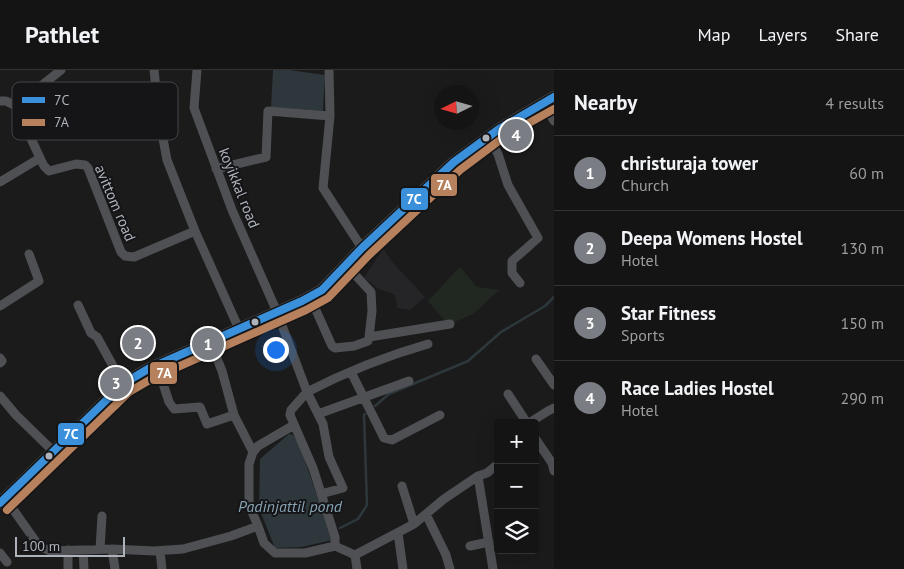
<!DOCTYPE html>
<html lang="en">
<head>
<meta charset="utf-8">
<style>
  :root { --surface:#141414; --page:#1d1d1d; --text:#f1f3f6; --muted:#9d9ea0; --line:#333334; --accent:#7a7d83 }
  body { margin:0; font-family:"PT Sans",sans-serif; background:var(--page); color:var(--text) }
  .controls { position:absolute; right:15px; bottom:15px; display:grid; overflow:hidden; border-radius:5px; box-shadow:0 5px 20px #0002 }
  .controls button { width:45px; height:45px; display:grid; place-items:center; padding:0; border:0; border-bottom:1px solid var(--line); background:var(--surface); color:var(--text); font:25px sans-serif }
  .compass { position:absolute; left:434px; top:15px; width:45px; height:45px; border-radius:50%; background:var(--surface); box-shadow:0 5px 20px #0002; rotate:265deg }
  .scale { position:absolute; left:15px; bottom:12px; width:110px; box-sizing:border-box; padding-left:5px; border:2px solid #adb2bb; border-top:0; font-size:14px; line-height:18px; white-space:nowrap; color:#adb2bb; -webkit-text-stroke:4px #151517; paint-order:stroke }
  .you { position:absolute; left:275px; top:279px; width:18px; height:18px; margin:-12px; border:4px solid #fff; border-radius:50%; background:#1a73e8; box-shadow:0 0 0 8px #1a73e833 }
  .badge { display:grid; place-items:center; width:32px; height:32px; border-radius:50%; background:var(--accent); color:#fff; font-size:16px; font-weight:700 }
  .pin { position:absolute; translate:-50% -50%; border:2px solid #fff; box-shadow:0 1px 5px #0006 }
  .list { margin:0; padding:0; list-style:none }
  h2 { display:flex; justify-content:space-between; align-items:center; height:65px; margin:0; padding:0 20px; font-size:21px }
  h2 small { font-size:16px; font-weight:400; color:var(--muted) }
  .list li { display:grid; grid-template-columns:32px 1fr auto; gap:15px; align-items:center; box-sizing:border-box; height:75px; padding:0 20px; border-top:1px solid var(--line) }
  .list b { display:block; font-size:19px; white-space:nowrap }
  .list p { margin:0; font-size:16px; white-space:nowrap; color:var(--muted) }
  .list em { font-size:16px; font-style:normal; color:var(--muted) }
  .icon { flex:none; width:28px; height:28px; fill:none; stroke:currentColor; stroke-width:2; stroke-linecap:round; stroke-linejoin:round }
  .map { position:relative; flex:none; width:554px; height:499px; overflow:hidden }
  header { display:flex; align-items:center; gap:30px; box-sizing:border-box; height:70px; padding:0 25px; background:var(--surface); border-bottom:1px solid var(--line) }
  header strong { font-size:24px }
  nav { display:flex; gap:28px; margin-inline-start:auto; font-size:18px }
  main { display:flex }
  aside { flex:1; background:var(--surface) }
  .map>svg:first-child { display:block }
  .built { fill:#252527 }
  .green { fill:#212821 }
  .water { fill:#2e373c }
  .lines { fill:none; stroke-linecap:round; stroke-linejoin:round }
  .stream { stroke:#2e373c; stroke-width:2.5 }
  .minor { stroke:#4f5054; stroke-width:9 }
  .secondary { stroke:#4e4f52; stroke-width:12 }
  .bus-1-casing { stroke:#151517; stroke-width:11 }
  .bus-2-casing { stroke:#151517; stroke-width:11 }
  .bus-1 { stroke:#3a90db; stroke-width:8 }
  .bus-2 { stroke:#b6815c; stroke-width:8 }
  .bus-dot { fill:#adb2bb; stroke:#151517; stroke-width:2 }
  .labels { text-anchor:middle; stroke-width:4; stroke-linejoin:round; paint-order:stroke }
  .street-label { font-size:15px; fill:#adb2bb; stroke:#151517 }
  .water-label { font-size:16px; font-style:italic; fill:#86a2b3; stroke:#151517 }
  .key { fill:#151517; stroke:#434448; stroke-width:1 }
  .key-label { font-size:14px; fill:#adb2bb }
  .line-badge { stroke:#151517; stroke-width:2 }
  .badge-label { font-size:14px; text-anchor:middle; font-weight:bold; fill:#fff }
</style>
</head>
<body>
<header>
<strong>Pathlet</strong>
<nav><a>Map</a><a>Layers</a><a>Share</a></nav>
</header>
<main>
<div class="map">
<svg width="554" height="499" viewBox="0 0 554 499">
  <rect width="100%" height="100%" fill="#1b1b1b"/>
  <!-- built -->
  <path class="built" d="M 383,179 L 394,194 L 425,227 L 410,240 L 397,238 L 395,225 L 379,219 L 364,208 Z"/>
  <!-- green -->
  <path class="green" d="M 460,197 L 477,217 L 499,220 L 473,244 L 448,255 L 428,231 Z"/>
  <!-- water -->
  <path class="water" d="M 273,0 L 289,0 L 325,5 L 323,41 L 271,37 Z
    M 289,364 L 293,365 L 300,376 L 332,470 L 302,477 L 275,478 L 259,438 L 260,389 Z"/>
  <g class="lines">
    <!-- stream -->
    <path class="stream" d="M 375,336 L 389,324 L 468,291 L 501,262 L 545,236 L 554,227
      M 340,458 L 358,449 L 367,435 L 364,345 L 365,344"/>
    <!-- minor -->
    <path class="minor" d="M 154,0 L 159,47 L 167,90 L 195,161
      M 197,0 L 194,38 L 232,140 L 277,242 L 307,322 L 291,340 L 290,345 L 313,398 L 335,467 L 335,476
      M 329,0 L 330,46
      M 0,31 L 6,31 L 16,36 L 40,88
      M 544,33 L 554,51
      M 16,36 L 61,0
      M 488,67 L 498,84 L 508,115 L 538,168 L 512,191 L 512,203 L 520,213
      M 216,99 L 266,87 L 268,41 L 330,46 L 323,118 L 362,178
      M 0,112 L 40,88 L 44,96 L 49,101 L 76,94 L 85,95 L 88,98 L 121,182 L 125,186 L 134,187 L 195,161 L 239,259
      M 346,195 L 371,222 L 372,241 L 369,267 L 450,254
      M 310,227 L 332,276 L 335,278 L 354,276 L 368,271 L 369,267
      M 78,235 L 91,263 L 97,267 L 123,314
      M 0,236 L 39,211 L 29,184
      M 0,288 L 2,291 L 0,293
      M 536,289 L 554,315
      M 157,295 L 169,332 L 174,339 L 200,337 L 207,354 L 234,345 L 222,301 L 210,271
      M 351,302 L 384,368 L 392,370 L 440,345
      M 508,324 L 527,353
      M 0,326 L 16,345 L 53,381
      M 318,344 L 409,311
      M 234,345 L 253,382
      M 529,353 L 548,341 L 554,338
      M 535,368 L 552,393 L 554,401
      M 478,406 L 493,499
      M 402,416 L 414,454
      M 321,424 L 343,418 L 329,387 L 323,354 L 307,322 C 346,302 386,286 428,274
      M 5,428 L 39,476 L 50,481 L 112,479 L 154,481 L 183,479 L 231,466 L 258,456 L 264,473 L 275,483 L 305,483 L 335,476
      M 426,444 L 446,485 L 450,499
      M 258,456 L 249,435 L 249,394 L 253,382 L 258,376 L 294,355
      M 398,463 L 403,499
      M 335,476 L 355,485 L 414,454 L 444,429 L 478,406 L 487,403 L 498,394
      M 470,476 L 489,472
      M 100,479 L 102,446
      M 112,479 L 115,499
      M 83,480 L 84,499
      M 160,481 L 162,499
      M 0,483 L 7,492
      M 355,485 L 357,499
      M 68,499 L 68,480"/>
    <!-- secondary -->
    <path class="secondary" d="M 0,433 L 123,314 L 148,299 L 302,231 L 322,220 L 362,178 L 454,92 L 499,59 L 554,27"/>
    <defs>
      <path id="bus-1" d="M 0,433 L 123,314 L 148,299 L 302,231 L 322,220 L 362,178 L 454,92 L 499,59 L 554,27"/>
      <path id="bus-2" d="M 7,440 L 129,322 L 153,308 L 306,240 L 328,228 L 369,185 L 460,100 L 504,67 L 554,39"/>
    </defs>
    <!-- bus-1 casing -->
    <use href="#bus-1" class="bus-1-casing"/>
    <!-- bus-2 casing -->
    <use href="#bus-2" class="bus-2-casing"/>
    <!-- bus-1 -->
    <use href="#bus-1" class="bus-1"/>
    <!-- bus-2 -->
    <use href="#bus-2" class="bus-2"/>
  </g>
  <!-- markers -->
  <g class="bus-dot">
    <circle cx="486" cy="68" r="4.5"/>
    <circle cx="255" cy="252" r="4.5"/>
    <circle cx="49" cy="386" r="4.5"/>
  </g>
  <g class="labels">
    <!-- street labels -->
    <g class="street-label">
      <text transform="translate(239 118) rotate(68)" y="5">koyikkal road</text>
      <text transform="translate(115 133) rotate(67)" y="5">avittom road</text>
    </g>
    <!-- water labels -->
    <g class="water-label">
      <text x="290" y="442">Padinjattil pond</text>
    </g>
  </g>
  <!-- legend -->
  <rect x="12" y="12" width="166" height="58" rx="8" class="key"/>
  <rect x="22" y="27" width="23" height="6" fill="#3a90db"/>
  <rect x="22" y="49" width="23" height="7" fill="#b6815c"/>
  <g class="key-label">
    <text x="54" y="35">7C</text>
    <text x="54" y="57">7A</text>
  </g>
  <g class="line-badge">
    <rect x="430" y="103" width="28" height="24" rx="5" fill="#b6815c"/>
    <rect x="400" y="117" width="29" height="24" rx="5" fill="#3a90db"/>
    <rect x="149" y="291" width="29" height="24" rx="5" fill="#b6815c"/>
    <rect x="57" y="352" width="28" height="24" rx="5" fill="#3a90db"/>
  </g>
  <g class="badge-label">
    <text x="444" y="120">7A</text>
    <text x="414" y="134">7C</text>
    <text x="164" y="308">7A</text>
    <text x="71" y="369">7C</text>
  </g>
</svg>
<div class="controls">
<button>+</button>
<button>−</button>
<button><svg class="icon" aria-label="layers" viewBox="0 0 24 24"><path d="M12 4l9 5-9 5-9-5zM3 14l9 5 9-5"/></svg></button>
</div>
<svg class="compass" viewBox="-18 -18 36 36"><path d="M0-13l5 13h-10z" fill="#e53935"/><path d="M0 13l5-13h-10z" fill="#9d9ea0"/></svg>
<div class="scale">100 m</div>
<div class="you"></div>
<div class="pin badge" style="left:208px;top:274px">1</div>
<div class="pin badge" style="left:138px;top:273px">2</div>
<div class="pin badge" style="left:116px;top:313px">3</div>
<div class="pin badge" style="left:516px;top:65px">4</div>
</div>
<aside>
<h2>Nearby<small>4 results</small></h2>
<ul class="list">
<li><span class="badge">1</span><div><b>christuraja tower</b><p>Church</p></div><em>60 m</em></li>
<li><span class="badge">2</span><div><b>Deepa Womens Hostel</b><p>Hotel</p></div><em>130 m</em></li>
<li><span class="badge">3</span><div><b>Star Fitness</b><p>Sports</p></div><em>150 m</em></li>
<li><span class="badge">4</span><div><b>Race Ladies Hostel</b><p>Hotel</p></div><em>290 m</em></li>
</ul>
</aside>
</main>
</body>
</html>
